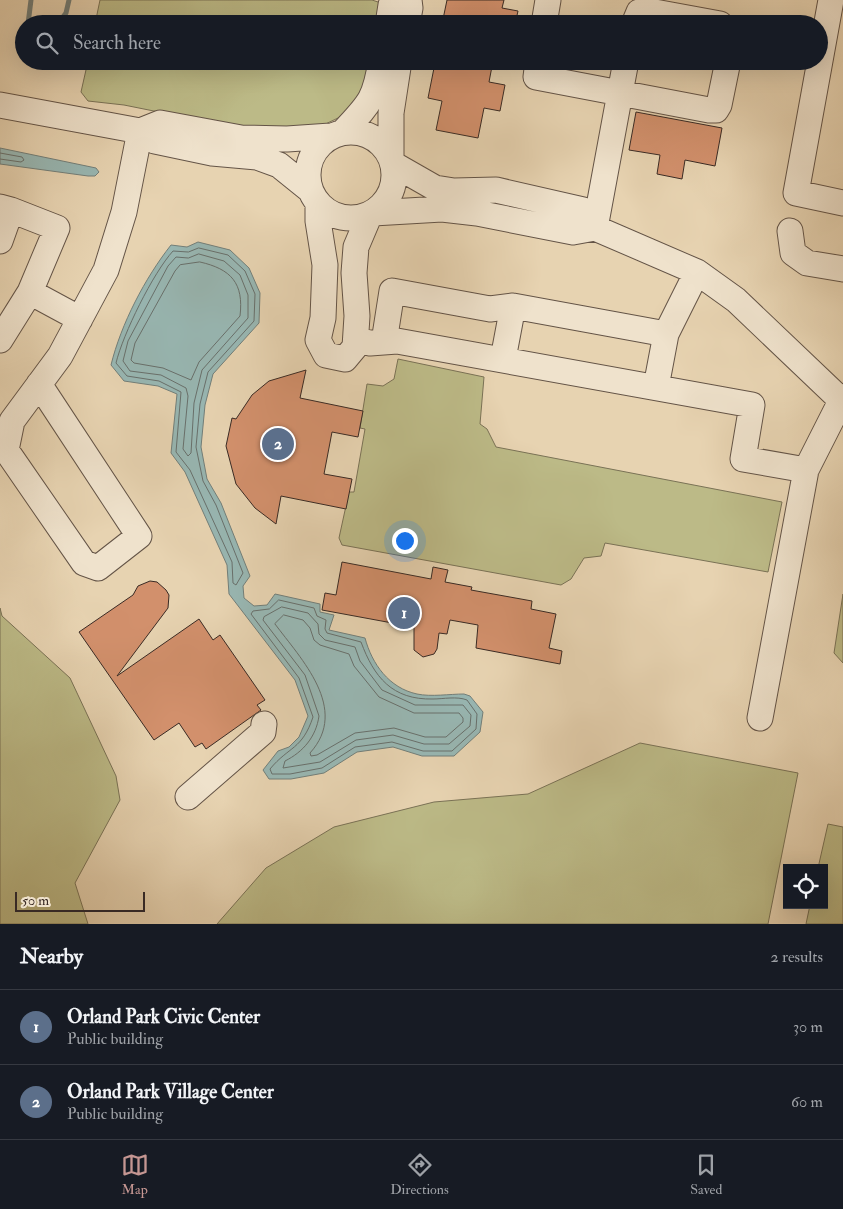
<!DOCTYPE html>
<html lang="en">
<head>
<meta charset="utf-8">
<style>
  :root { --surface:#171b24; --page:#242831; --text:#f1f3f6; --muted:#9ea1a6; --line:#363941; --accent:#c59692 }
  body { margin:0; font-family:"IM FELL Double Pica",serif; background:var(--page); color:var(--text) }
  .controls { position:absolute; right:15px; bottom:15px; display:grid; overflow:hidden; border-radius:0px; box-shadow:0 5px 20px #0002 }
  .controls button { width:45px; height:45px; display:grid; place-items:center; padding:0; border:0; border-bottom:1px solid var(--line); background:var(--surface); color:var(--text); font:25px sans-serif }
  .scale { position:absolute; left:15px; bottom:12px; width:130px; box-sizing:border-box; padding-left:5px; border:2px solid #392a24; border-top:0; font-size:14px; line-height:18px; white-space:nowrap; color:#392a24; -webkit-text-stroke:4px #efe2cc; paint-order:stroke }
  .you { position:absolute; left:404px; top:540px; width:18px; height:18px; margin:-12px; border:4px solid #fff; border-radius:50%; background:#1a73e8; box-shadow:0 0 0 8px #1a73e833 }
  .badge { display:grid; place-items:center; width:32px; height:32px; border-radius:50%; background:var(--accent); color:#fff; font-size:16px; font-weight:700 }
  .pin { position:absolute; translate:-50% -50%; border:2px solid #fff; box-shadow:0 1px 5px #0006 }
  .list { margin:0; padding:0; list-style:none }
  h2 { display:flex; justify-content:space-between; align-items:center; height:65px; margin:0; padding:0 20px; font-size:21px }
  h2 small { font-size:16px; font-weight:400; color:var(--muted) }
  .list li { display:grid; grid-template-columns:32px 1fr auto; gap:15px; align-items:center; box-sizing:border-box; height:75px; padding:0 20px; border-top:1px solid var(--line) }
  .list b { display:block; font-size:19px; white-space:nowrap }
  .list p { margin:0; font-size:16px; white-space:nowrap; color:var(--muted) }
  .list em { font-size:16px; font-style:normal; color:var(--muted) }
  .icon { flex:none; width:28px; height:28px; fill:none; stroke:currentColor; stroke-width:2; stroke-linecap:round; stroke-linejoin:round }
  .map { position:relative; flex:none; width:843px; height:924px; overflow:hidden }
  .search { position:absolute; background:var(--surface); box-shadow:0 5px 20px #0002; left:15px; right:15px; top:15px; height:55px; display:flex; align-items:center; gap:12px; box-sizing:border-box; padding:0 18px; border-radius:28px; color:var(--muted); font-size:19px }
  .sheet { height:215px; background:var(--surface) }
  nav { display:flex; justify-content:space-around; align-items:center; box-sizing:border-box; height:70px; border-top:1px solid var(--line); background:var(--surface); font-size:14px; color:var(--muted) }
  nav a { display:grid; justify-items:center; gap:2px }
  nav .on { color:var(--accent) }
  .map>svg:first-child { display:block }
  .green { fill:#bcba87; stroke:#7a7256 }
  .water { fill:#98b7b3; stroke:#727f7a }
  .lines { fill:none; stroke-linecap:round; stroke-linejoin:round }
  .shore { stroke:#68706c; stroke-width:1 }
  .stream { stroke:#727f7a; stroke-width:5 }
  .building { fill:#d2906c; stroke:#392a24 }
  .minor-casing { stroke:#645447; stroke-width:27 }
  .minor { stroke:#efe2cc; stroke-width:25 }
</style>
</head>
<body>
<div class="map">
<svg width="843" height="924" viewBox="0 0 843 924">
  <rect width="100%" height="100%" fill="#e7d3b1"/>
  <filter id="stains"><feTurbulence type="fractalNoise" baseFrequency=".004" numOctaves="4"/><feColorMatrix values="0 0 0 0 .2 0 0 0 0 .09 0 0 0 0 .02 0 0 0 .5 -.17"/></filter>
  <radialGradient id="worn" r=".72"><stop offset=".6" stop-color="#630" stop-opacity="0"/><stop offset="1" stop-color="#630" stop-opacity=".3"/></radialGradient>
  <!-- green -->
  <path class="green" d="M 100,0 L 372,0 L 381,3 L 377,24 L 95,24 Z
    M 88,61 L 369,61 L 364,87 L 352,108 L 338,118 L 315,129 L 248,130 L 124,105 L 88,101 L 81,92 Z
    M 398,359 L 484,377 L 480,424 L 487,429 L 496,447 L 782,502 L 768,572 L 605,543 L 601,556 L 584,558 L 571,579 L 561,585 L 342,545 L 339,538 L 349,492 L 354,492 L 365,429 L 360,428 L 367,384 L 383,386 L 394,379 Z
    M 843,594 L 843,663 L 834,653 Z
    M 0,608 L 2,616 L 70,678 L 116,776 L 120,800 L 75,883 L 88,924 L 0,924 Z
    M 640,743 L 798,773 L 768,924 L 217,924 L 266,868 L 334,827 L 434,802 L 528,794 Z
    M 828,824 L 843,827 L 843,924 L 806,924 L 810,905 L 824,905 L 824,868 L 818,868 Z"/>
  <!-- water -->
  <path class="water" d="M 0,148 L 96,168 L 99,172 L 95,176 L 88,176 L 0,164 Z
    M 198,242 L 230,250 L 249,268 L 260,293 L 259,323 L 213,374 L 205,405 L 201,447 L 207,479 L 221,503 L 250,576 L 243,586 L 244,598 L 254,606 L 267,605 L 275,594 L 320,604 L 320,612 L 334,615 L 329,630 L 365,638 C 372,664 389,688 417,694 C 431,697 450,694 464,694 L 470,696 L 483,712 L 480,732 L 454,756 L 422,756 L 393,747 L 357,752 L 324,773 L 291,779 L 269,779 L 263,770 L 278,751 L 289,747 L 299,737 L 308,716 L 295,680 L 229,594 L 227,565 L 185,472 L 171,453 L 177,394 L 158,386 L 124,381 L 111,365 C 121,324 145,278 171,245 L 187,247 Z"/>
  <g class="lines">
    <!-- shore -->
    <path class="shore" d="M 0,153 L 22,157 L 24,160 L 21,162 L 0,159
      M 199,248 L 228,255 L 245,271 L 255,294 L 254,321 L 208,372 L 200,404 L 196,447 L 203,481 L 216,505 L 243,573 L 236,585 L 233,583 L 232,562 L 190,470 L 176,452 L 181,392 L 159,381 L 127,376 L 116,363 C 123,334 153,273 173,251 L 188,252 Z
      M 199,254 L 224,261 L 240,275 L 248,295 L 248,318 L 202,370 L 194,403 L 191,453 L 188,456 L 183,449 L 188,396 L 186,388 L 161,375 L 130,371 L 123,361 L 128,341 L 168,266 L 176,257 L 188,258 Z
      M 200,262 C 231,269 244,283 240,316 L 199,362 L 191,380 L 163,368 L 134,363 L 131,360 L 135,343 L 175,271 L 180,265 Z
      M 279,600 L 314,608 L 317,616 L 326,620 L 325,629 L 327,633 L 361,642 C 374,677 392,700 433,699 C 443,699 457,696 467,700 L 477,714 L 476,729 L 452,751 L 423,751 L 392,742 L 355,747 L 322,768 L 290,774 L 272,774 L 270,769 C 289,746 302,750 313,717 L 299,678 L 251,614 L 253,611 L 269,609 Z
      M 282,607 L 308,613 L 318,624 L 319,634 L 325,640 L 355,647 L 360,661 L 382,690 L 415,705 L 463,705 L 471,715 L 470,726 L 449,744 L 424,744 L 393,735 L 356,740 L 320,762 L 283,768 L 285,761 C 303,752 316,737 319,716 L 305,675 L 263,620 L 264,617 Z
      M 284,615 L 303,620 L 310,628 L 314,640 L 320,645 L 349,654 L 354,666 L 379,697 L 414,713 L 459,713 L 463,718 L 463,722 L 446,737 L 425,737 L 394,728 L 355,733 L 317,755 L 311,756 L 310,753 C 350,709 301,659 275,624 Z"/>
    <!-- stream -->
    <path class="stream" d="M 28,24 L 31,0
      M 60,24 L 60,21 L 66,13 L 69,0"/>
  </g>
  <!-- building -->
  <path class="building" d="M 447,0 L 504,0 L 502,8 L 518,11 L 515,24 L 442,24 Z
    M 449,61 L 493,61 L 489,82 L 505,85 L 500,111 L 484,108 L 478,138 L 436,130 L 442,101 L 428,98 L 435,63 L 448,65 Z
    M 636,112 L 722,128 L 715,166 L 685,160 L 682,179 L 657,174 L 660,155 L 629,150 Z
    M 306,370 L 300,398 L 363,411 L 358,437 L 332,432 L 324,474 L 352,479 L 346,509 L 281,496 L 276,524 L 255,508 L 236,484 L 226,446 L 232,418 L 236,419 L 252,395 L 269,381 Z
    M 342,562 L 431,579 L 433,567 L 448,570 L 445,582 L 472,587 L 471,590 L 532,601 L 531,609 L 556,614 L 549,648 L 562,651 L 560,664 L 476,648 L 478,625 L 450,620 L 447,634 L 439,633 L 437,649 L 434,654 L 423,657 L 414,650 L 414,627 L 322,610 L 325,593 L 336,595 Z
    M 150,581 L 157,582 L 166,590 L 169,595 L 168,608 L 117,676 L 199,619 L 213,640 L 220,635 L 265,700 L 257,705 L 261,710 L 206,749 L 202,743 L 195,747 L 179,723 L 154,740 L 79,632 L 133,595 L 138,586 Z"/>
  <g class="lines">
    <defs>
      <path id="minor" d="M 831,0 L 796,193 L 843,203
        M 388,24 L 391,5 L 395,0
        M 407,24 L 410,8 L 409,0
        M 544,24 L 548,0
        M 634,24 L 639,12 L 649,11 L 720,24
        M 538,61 L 536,77 L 620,93 L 595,228
        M 626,61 L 620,93 L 709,110 L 716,110 L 719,105 L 728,61
        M 0,105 L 140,131 L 155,141 L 212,153 L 257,157 L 279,165 L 310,190
        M 140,131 L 160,123 L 241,138 L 287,139 L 331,136
        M308 175a43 43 0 1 1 86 0a43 43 0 1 1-86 0Z
        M 343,132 C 369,104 375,100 381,61
        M 391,158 L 391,113 L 399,61
        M 393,164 L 435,188 L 454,191 L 496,190 L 583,210 L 595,228
        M 318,203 L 318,221 L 325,265 L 323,318 L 318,340 L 326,355 L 345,359 L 355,347 L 357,316 L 354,273 L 356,247 L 370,214
        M 0,207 L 11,210 L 0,241
        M 11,210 L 57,228 L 30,292
        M 373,213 L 442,209 L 477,213 L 573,232 L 595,228 L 697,272 L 736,300 L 843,402
        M 790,231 L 793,253 L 807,263 L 843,269
        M 513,306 L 666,334 L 656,387
        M 666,334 L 697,272
        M 0,340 L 30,292 L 80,319
        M 356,340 L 370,343 L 397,341 L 752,405 L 743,459 L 806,470
        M 384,342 L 392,291 L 490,309 L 513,306 L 503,359
        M 39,384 L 139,536 L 98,568 L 84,563 L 6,450 L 12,421 L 60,356 L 106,270 L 124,212 L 140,131
        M 760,718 L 806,470 L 843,397
        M 188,797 L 263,732 L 264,724"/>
    </defs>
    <!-- minor casing -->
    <use href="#minor" class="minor-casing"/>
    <!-- minor -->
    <use href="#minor" class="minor"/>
  </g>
  <rect width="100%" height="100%" filter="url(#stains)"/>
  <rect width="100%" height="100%" fill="url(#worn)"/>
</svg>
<div class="controls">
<button><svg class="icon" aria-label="locate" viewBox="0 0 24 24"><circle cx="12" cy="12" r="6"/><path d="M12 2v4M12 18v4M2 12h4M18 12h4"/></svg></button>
</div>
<div class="scale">50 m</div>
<div class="you"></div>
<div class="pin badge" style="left:404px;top:613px;background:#5c6f8a">1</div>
<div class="pin badge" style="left:278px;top:444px;background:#5c6f8a">2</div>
<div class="search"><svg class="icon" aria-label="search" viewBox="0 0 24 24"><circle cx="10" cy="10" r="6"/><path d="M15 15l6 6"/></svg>Search here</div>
</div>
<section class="sheet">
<h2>Nearby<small>2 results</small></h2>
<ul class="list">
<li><span class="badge" style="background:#5c6f8a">1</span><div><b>Orland Park Civic Center</b><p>Public building</p></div><em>30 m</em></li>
<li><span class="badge" style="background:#5c6f8a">2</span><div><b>Orland Park Village Center</b><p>Public building</p></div><em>60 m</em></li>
</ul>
</section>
<nav>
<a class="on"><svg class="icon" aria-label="map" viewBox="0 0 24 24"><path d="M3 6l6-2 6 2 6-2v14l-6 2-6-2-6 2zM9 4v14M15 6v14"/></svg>Map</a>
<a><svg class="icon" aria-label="directions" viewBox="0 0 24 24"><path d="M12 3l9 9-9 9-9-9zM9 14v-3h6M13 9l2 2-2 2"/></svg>Directions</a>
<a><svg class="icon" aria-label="saved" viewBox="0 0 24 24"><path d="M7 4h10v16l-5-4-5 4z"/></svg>Saved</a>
</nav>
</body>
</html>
